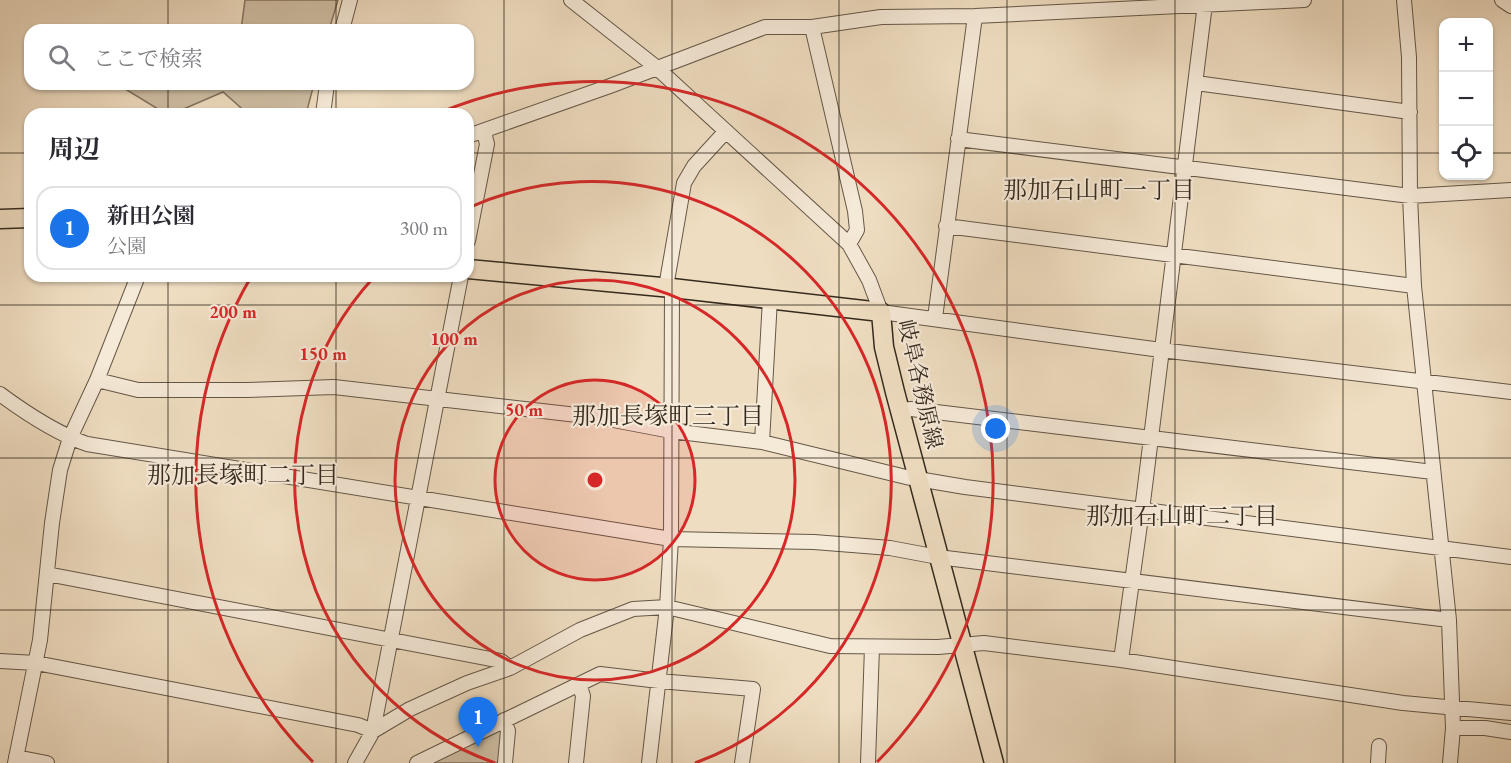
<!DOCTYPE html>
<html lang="ja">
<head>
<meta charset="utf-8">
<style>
  :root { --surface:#fff; --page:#f7f7f7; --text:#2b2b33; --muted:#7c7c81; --line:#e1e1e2; --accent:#1a73e8 }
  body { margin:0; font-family:"EB Garamond","Noto Serif JP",serif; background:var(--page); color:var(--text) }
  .controls { position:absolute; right:18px; top:18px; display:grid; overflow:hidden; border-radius:12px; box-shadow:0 2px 4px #0004 }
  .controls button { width:54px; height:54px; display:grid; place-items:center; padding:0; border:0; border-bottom:2px solid var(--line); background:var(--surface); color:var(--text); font:30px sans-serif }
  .you { position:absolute; left:996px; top:429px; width:21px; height:21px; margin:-15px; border:4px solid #fff; border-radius:50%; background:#1a73e8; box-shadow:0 0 0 9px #1a73e833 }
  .badge { display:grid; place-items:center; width:39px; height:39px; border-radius:50%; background:var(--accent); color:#fff; font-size:20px; font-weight:700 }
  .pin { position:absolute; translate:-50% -50px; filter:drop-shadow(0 2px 3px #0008) }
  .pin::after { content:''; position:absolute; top:32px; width:21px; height:18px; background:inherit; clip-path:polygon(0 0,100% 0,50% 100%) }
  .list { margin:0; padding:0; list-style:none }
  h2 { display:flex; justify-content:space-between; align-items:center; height:78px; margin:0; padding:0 24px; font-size:26px }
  h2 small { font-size:20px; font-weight:400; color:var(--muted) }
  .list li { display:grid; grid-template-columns:39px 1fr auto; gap:18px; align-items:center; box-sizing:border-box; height:84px; margin:0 12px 12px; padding:0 12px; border:2px solid var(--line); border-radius:18px }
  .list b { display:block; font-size:22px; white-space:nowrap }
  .list p { margin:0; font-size:20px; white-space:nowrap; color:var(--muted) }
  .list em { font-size:20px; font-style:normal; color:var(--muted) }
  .icon { flex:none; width:33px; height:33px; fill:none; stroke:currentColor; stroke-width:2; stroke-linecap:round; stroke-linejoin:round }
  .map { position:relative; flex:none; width:1511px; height:763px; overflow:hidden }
  .search { position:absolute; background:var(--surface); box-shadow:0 2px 4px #0004; left:24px; top:24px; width:450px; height:66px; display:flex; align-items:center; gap:15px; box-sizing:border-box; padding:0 21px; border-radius:18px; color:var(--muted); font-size:22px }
  .panel { position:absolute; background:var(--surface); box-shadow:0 2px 4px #0004; left:24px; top:108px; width:450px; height:174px; border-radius:18px }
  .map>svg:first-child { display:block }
  .green { fill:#cfbfa5; stroke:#827462; stroke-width:1.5 }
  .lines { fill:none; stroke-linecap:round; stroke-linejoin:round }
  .minor-casing { stroke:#645747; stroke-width:16 }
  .major-casing { stroke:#352a1e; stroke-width:21 }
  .minor { stroke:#f5e9d7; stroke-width:14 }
  .major { stroke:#efddc1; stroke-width:18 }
  .grid { fill:none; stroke:#352a1e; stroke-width:1.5; stroke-opacity:0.55 }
  .ring { fill:none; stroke:#d62828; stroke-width:3 }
  .labels { text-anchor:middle; stroke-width:4.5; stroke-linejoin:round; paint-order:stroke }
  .street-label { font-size:22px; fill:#352a1e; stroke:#f5e9d7 }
  .neighbourhood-label { font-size:24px; fill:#352a1e; stroke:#f5e9d7 }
  .centre { fill:#d62828; stroke:#f5e9d7; stroke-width:3 }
  .ring-label { font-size:18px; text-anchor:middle; font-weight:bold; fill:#d62828; stroke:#f5e9d7; stroke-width:4.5; stroke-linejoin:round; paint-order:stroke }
</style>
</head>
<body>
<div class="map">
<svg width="1511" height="763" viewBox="0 0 1511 763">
  <rect width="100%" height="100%" fill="#efddc1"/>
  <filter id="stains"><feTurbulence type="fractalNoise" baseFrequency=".00333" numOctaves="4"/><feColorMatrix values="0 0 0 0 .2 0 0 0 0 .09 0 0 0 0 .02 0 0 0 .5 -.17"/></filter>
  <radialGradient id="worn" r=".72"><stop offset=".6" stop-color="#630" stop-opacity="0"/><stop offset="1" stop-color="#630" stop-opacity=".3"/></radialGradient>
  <!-- green -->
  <path class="green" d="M 245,0 L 338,0 L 329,30 L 241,30 Z
    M 117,84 L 314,84 L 306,114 L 248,114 L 223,92 L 172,114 L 166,114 Z
    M 504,720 L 505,763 L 417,763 Z"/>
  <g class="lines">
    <defs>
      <path id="minor" d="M 571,0 L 656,67 L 849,244 L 869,280 L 881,312 L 1161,350 L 1511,392
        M 1404,0 L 1409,57 L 1410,196 L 1414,286 L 1449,620 L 1453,728 L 1485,728 L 1511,732
        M 1502,0 L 1511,6
        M 812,27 L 855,211 L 857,230 L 849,244
        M 342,30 L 350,0
        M 1196,83 L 1410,112
        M 323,114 L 327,84
        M 468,136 L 610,86 L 765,27 L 812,27 L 881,17 L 975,16 L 1304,0
        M 958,139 L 1410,196 L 1511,190
        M 946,226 L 1414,286
        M 468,241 L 487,144 L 484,132
        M 666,287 L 684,183 L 694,166 L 726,131
        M 935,318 L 975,16
        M 97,380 L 138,390 L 246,390 L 334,387 L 603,418 L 671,431 L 762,442 L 906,477 L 965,487 L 1511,557
        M 0,394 C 27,414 56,433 87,444 L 671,539 L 814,542 L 890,548 L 938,557 L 1449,620
        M 900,410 L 911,409 L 1433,472
        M 762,442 L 770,299
        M 47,574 L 501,661 L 510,668
        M 1121,660 L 1142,510 L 1205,4
        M 0,661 L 36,663 L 358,725 L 373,731
        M 504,720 L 508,731 L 505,763
        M 373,731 L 410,709 L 467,683 L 510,668 L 580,630 L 633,609 L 667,607 L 830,646 L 938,647 L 984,643 L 1121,660 L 1403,703 L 1511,713
        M 16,757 L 47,763
        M 15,763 L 40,640 L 52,523 L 60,470 L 70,438 L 97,380 L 138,276
        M 355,763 L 373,731 L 461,276
        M 417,763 L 600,674 L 659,681 L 753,689 L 742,763
        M 576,763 L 583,696 L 579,684
        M 649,763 L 667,607 L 671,539 L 672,288
        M 868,763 L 872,647
        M 1378,763 L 1379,746
        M 1450,763 L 1453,728"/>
      <path id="major" d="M 0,219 L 30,218
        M 468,269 L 672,288 L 881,312 L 884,347 L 895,392 L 994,763"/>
    </defs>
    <!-- minor casing -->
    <use href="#minor" class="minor-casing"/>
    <!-- major casing -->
    <use href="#major" class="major-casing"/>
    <!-- minor -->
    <use href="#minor" class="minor"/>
    <!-- major -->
    <use href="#major" class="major"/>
  </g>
  <!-- grid -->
  <path class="grid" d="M 168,0 L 168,30M 336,0 L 336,30M 504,0 L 504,763M 672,0 L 672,763M 839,0 L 839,763M 1007,0 L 1007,763M 1175,0 L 1175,763M 1343,0 L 1343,763M 168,84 L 168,114M 336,84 L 336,114M 0,153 L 30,153M 468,153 L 1444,153M 1488,153 L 1511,153M 168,276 L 168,763M 336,276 L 336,763M 0,305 L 1511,305M 0,458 L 1511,458M 0,610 L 1511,610"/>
  <!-- distance rings -->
  <circle cx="595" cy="480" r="100" fill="#d62828" fill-opacity=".12"/>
  <g class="ring">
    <circle cx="595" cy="480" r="100"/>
    <circle cx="595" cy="480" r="200"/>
    <path d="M495 763A300 300 0 0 1 374 277M468 208A300 300 0 1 1 695 763"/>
    <path d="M313 762A399 399 0 0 1 251 277M439 113A399 399 0 0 1 877 762"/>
  </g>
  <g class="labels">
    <!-- street labels -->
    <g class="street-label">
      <text transform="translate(921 384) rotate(77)" y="8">岐阜各務原線</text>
    </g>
    <!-- neighbourhood labels -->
    <g class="neighbourhood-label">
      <text x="1099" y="198">那加石山町一丁目</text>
      <text x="668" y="424">那加長塚町三丁目</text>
      <text x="243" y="483">那加長塚町二丁目</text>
      <text x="1182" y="524">那加石山町二丁目</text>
    </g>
  </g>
  <circle cx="595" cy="480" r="9" class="centre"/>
  <g class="ring-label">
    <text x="233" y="318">200 m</text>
    <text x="454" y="345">100 m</text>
    <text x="323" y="360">150 m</text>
    <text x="524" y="416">50 m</text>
  </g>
  <rect width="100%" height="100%" filter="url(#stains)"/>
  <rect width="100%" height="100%" fill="url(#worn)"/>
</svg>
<div class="controls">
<button>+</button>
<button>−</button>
<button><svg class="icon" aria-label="locate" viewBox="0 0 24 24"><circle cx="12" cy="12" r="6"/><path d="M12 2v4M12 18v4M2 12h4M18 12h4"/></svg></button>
</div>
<div class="you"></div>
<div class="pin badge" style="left:478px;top:747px">1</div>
<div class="search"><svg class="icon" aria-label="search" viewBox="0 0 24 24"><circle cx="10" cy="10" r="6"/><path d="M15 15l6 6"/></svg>ここで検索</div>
<section class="panel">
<h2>周辺<small></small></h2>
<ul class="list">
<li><span class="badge">1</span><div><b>新田公園</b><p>公園</p></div><em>300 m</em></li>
</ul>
</section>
</div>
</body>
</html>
